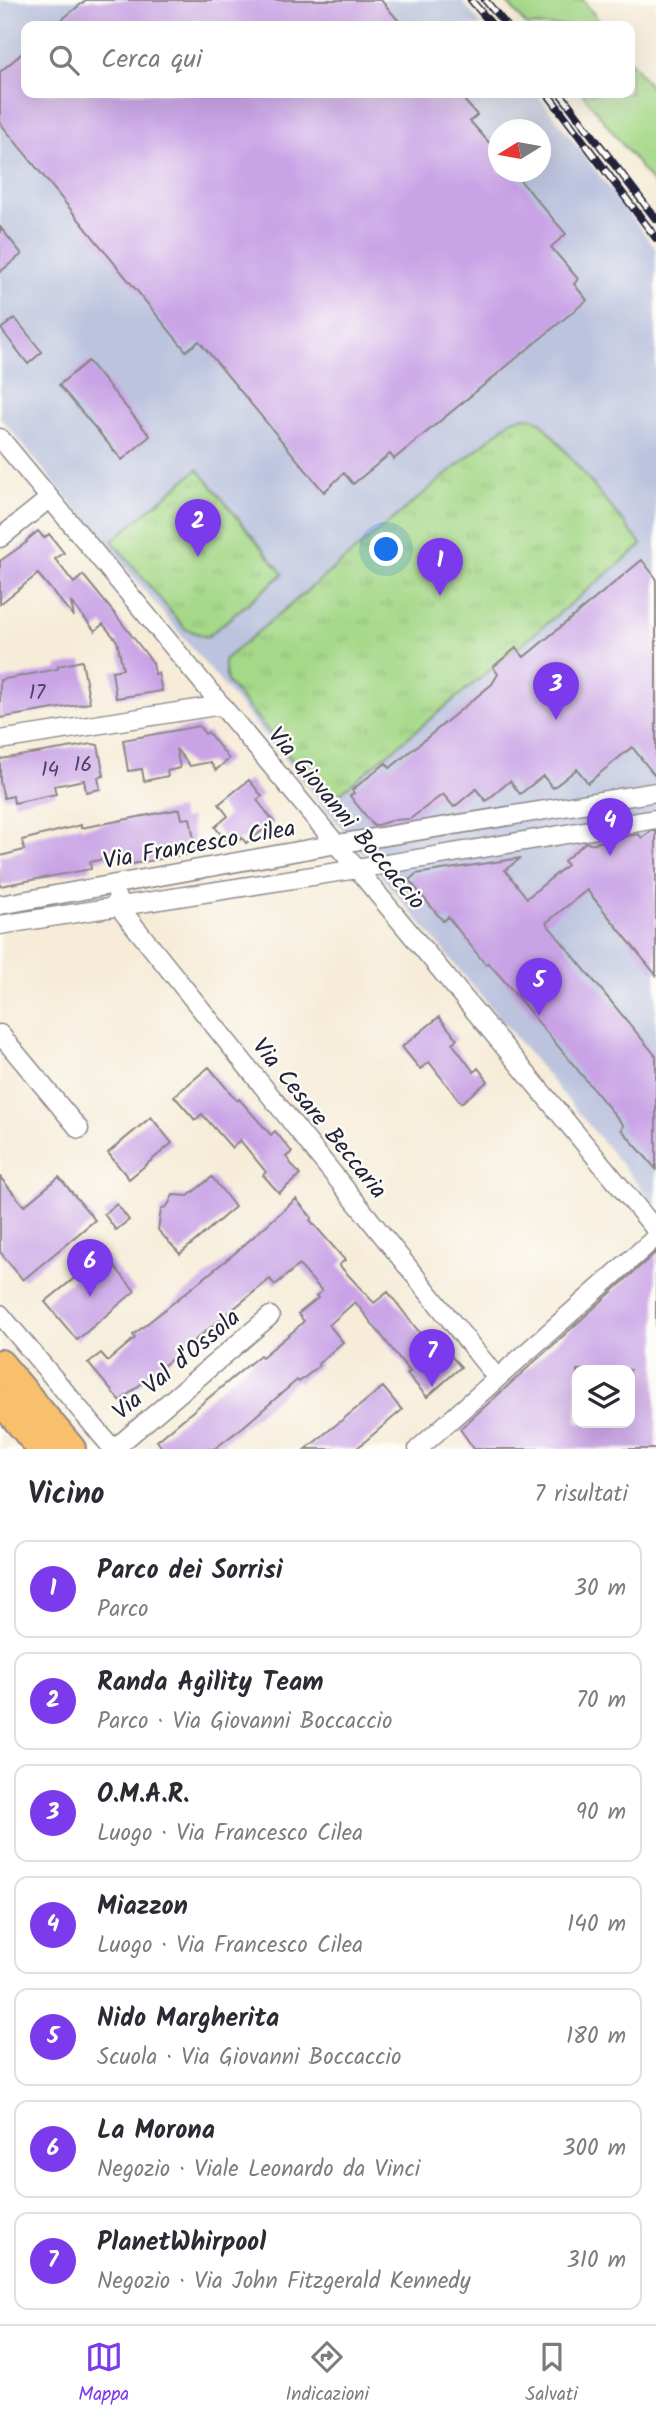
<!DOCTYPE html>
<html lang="it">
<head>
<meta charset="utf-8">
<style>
  :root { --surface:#fff; --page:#f7f7f7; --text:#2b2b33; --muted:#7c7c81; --line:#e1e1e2; --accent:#7c3aed }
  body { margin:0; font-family:Kalam,sans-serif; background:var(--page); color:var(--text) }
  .controls { position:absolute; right:21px; bottom:21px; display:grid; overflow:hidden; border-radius:14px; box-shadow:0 7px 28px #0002 }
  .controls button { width:63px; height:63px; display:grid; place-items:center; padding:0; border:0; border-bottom:2px solid var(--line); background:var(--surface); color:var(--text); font:35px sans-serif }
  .compass { position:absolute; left:488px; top:119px; width:63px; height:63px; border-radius:50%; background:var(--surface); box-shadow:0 7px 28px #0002; rotate:259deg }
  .you { position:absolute; left:387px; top:550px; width:24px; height:24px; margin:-18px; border:5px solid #fff; border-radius:50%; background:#1a73e8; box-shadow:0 0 0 10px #1a73e833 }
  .badge { display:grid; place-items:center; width:46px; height:46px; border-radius:50%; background:var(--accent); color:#fff; font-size:23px; font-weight:700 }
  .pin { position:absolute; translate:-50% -58px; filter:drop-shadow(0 2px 4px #0008) }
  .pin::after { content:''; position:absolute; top:37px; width:24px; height:21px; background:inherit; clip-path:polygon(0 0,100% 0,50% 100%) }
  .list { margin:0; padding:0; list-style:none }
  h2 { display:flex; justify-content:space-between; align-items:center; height:91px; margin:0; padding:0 28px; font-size:30px }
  h2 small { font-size:23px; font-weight:400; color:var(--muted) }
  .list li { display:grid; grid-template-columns:46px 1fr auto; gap:21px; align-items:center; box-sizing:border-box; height:98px; margin:0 14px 14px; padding:0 14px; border:2px solid var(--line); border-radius:14px }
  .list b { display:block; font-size:26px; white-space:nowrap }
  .list p { margin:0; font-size:23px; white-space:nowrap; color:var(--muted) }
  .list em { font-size:23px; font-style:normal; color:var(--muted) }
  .icon { flex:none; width:38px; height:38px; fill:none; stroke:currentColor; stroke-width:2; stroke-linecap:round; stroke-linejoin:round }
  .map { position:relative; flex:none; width:656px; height:1449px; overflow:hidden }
  .search { position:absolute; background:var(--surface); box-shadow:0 7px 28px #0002; left:21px; right:21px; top:21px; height:77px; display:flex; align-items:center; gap:18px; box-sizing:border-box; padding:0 24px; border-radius:14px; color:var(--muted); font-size:26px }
  .sheet { height:875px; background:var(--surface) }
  nav { display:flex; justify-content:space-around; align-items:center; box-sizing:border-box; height:98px; border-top:2px solid var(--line); background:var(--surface); font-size:19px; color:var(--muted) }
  nav a { display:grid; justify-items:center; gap:4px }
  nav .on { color:var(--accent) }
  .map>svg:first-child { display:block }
  .industrial { fill:#bcc3de; fill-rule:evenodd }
  .grass { fill:#a5d888; stroke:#647d62; stroke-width:2 }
  .park { fill:url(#park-tufts); stroke:#647d62; stroke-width:2 }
  .building { fill:#c9a3e6; fill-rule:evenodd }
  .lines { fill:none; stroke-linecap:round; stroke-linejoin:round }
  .street-casing { stroke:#8c878a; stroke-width:21 }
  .primary-casing { stroke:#8c878a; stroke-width:32 }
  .street { stroke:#fff; stroke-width:18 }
  .primary { stroke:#f8bf6c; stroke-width:28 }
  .rail-casing { stroke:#22223b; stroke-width:8 }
  .rail { stroke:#fdfcf7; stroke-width:5; stroke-dasharray:16; stroke-linecap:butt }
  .labels { text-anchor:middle; stroke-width:5; stroke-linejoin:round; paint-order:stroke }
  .number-label { font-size:21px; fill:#4c4266 }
  .street-label { font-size:24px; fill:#22223b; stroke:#fdfcf7 }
</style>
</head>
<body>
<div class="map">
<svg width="656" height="1449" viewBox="0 0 656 1449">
  <defs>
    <pattern id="park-tufts" width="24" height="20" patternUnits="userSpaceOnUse" patternTransform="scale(1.75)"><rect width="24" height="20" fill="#a5d888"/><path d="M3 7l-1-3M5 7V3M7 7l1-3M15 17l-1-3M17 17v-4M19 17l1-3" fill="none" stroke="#8eb976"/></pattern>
  </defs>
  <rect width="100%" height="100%" fill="#fdfcf7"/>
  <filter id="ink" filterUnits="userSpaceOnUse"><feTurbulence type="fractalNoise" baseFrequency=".0143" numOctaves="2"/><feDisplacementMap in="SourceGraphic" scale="14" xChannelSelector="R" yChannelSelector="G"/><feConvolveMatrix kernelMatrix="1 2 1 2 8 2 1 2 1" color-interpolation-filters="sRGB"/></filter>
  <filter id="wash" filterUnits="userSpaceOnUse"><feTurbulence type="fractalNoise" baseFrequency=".00686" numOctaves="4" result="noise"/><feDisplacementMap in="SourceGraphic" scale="28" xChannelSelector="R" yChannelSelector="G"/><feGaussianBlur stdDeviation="1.57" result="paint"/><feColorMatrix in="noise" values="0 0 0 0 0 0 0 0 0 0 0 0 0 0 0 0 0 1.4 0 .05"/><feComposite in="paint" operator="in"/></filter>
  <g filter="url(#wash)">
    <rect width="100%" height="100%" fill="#f6ecd8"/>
    <!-- industrial -->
    <path class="industrial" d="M 0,0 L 461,0 L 482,26 L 26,26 L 26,93 L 536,93 L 656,249 L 656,1206 L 0,417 ZM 498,130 L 540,130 L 540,172 L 498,172 Z"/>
    <!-- grass -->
    <path class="grass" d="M 505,0 L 583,0 L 603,26 L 527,26 Z
      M 630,60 L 656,94 L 656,187 L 582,93 L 630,93 Z"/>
    <!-- park -->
    <path class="park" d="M 523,417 L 534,418 L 544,425 L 642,545 L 328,803 L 227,682 L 224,660 L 512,420 Z
      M 198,469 L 283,574 L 207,637 L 185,629 L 112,541 Z"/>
    <g id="blocks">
      <!-- building -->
      <path class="building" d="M 86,0 L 381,0 L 403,26 L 54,26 Z
        M 26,50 L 26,93 L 458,93 L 477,115 L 470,121 L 499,154 L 499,172 L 513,172 L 566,234 L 551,247 L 578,279 L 574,284 L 587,300 L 394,459 L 390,454 L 353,484 L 344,473 L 324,492 L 199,341 L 186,351 L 0,123 L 0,72 Z
        M 0,227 L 22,254 L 0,272 Z
        M 15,318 L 42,352 L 28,364 L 1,329 Z
        M 88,361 L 150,436 L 122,460 L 59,385 Z
        M 38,531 L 44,538 L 49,534 L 64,553 L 55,559 L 74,583 L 83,575 L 115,614 L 153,663 L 155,674 L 158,673 L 162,691 L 116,698 L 112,671 L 123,669 L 117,641 L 103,624 L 95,631 L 71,602 L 74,617 L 38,574 L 0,604 L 0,561 L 27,542 L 26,541 Z
        M 642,560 L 656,578 L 656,777 L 632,747 L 588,783 L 577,769 L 553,788 L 543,776 L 520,794 L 510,781 L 486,801 L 476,789 L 454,807 L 443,794 L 410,819 L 393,820 L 374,826 L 350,796 L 354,793 L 352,790 L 386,763 L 390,768 L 492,684 L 498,674 L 493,667 L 516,648 L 524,657 Z
        M 82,661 L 90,703 L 0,718 L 0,680 L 58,669 L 58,666 Z
        M 199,726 L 205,734 L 208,732 L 229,759 L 216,770 L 210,762 L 190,766 L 176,749 L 180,768 L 167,771 L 168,776 L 144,781 L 142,769 L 128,771 L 123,740 Z
        M 92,744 L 98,745 L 104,776 L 98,777 L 100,789 L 86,792 L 84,780 L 54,786 L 56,794 L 14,803 L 13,796 L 4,798 L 0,782 L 0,759 Z
        M 249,780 L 262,796 L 257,800 L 274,822 L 246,843 L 242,838 L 231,847 L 215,827 L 228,816 L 219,804 Z
        M 180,809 L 182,819 L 190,818 L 196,850 L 187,852 L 188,854 L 132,864 L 130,853 L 90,862 L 91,869 L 0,886 L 0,856 L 24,850 L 22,840 L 81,825 L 81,828 Z
        M 651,831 L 656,831 L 656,975 L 587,890 L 546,923 L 656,1056 L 656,1169 L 621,1129 L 624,1126 L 501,977 L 488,963 L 486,965 L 448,917 L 443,921 L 409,880 L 416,874 L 521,858 L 505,870 L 527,898 L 567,865 L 564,861 L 586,842 L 590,844 L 638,834 L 642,838 Z
        M 439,1017 L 457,1039 L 452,1043 L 474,1072 L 478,1068 L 488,1081 L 461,1103 L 429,1062 L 420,1069 L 402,1047 Z
        M 209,1067 L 237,1101 L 239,1099 L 271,1135 L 275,1131 L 292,1152 L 286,1157 L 300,1175 L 279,1193 L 263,1175 L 266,1172 L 240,1140 L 232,1148 L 202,1114 L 195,1120 L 174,1096 Z
        M 151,1117 L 172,1143 L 129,1179 L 108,1153 Z
        M 0,1177 L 24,1206 L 59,1177 L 95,1220 L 23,1280 L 0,1252 Z
        M 212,1177 L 235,1207 L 180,1254 L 158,1230 L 161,1210 L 168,1205 L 173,1195 L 188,1196 Z
        M 296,1199 L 312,1218 L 310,1220 L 345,1260 L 339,1265 L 374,1303 L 388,1292 L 434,1351 L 441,1345 L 461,1367 L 427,1397 L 407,1374 L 410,1372 L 355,1302 L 329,1325 L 343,1342 L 318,1364 L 319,1366 L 299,1382 L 297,1380 L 243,1427 L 214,1449 L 163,1449 L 157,1441 L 260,1355 L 262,1357 L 296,1329 L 304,1321 L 298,1314 L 318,1298 L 316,1296 L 322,1291 L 299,1265 L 275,1285 L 270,1279 L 120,1401 L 88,1363 L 101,1353 L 108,1361 L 135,1338 L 133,1335 L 235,1253 Z
        M 117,1204 L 129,1220 L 116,1230 L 104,1214 Z
        M 656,1252 L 656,1449 L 474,1449 L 460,1429 ZM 577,1370 L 630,1370 L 630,1423 L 577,1423 Z
        M 104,1254 L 135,1291 L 77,1340 L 45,1302 Z
        M 383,1387 L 402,1410 L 356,1449 L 306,1449 Z"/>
    </g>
  </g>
  <g filter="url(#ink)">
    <use href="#blocks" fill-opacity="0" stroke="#8c878a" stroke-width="2"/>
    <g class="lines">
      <defs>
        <path id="street" d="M 0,438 L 656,1230
          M 0,538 L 50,498
          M 0,740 L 222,705
          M 117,898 L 119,907 L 497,1378
          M 0,905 L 337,844 L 656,792
          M 0,925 L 357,869 L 656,819
          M 0,1034 L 79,1129
          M 0,1314 L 113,1449
          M 114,1449 L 270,1316
          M 418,1449 L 656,1237"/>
        <path id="primary" d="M 0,1364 L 71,1449
          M 0,1399 L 42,1449"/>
      </defs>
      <!-- street casing -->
      <use href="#street" class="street-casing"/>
      <!-- primary casing -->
      <use href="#primary" class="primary-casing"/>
      <!-- street -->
      <use href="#street" class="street"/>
      <!-- primary -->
      <use href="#primary" class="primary"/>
      <defs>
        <path id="rail" d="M 471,0 L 493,26
          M 485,0 L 507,26
          M 547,93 L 656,238
          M 560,93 L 656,219"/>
      </defs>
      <!-- rail casing -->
      <use href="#rail" class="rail-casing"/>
      <!-- rail -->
      <use href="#rail" class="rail"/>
    </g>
  </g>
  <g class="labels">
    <!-- number labels -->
    <g class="number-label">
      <text x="37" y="699">17</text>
      <text x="83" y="771">16</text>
      <text x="50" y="776">14</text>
    </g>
    <!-- street labels -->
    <g class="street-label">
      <text transform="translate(347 818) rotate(50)" y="8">Via Giovanni Boccaccio</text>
      <text transform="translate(199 844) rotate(-10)" y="8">Via Francesco Cilea</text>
      <text transform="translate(320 1118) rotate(51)" y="8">Via Cesare Beccaria</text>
      <text transform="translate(176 1364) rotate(-40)" y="8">Via Val d'Ossola</text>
    </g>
  </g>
</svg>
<div class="controls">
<button><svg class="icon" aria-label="layers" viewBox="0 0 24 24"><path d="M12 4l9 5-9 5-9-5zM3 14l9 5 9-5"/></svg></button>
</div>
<svg class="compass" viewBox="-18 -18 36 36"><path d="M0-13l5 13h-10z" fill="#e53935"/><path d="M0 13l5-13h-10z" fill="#7c7c81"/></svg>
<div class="you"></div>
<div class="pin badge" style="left:440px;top:596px">1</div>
<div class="pin badge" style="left:198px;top:557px">2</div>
<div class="pin badge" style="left:556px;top:720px">3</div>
<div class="pin badge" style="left:610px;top:856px">4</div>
<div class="pin badge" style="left:539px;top:1016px">5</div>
<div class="pin badge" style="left:90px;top:1297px">6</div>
<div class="pin badge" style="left:432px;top:1387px">7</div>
<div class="search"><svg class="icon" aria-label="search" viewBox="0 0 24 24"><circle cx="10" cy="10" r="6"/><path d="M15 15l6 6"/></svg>Cerca qui</div>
</div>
<section class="sheet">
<h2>Vicino<small>7 risultati</small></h2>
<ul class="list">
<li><span class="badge">1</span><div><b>Parco dei Sorrisi</b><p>Parco</p></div><em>30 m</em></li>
<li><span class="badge">2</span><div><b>Randa Agility Team</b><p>Parco · Via Giovanni Boccaccio</p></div><em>70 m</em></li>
<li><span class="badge">3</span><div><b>O.M.A.R.</b><p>Luogo · Via Francesco Cilea</p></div><em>90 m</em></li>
<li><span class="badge">4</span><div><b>Miazzon</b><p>Luogo · Via Francesco Cilea</p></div><em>140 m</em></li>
<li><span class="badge">5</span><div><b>Nido Margherita</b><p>Scuola · Via Giovanni Boccaccio</p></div><em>180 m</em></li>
<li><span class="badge">6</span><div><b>La Morona</b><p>Negozio · Viale Leonardo da Vinci</p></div><em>300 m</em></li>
<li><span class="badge">7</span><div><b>PlanetWhirpool</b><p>Negozio · Via John Fitzgerald Kennedy</p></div><em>310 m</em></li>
</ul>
</section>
<nav>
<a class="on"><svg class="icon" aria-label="map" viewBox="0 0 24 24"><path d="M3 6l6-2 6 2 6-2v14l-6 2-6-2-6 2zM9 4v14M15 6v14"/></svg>Mappa</a>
<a><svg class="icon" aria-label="directions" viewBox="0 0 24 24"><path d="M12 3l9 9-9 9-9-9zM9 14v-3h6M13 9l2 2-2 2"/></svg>Indicazioni</a>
<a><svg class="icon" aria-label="saved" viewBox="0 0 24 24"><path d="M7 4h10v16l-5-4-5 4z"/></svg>Salvati</a>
</nav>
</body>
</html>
